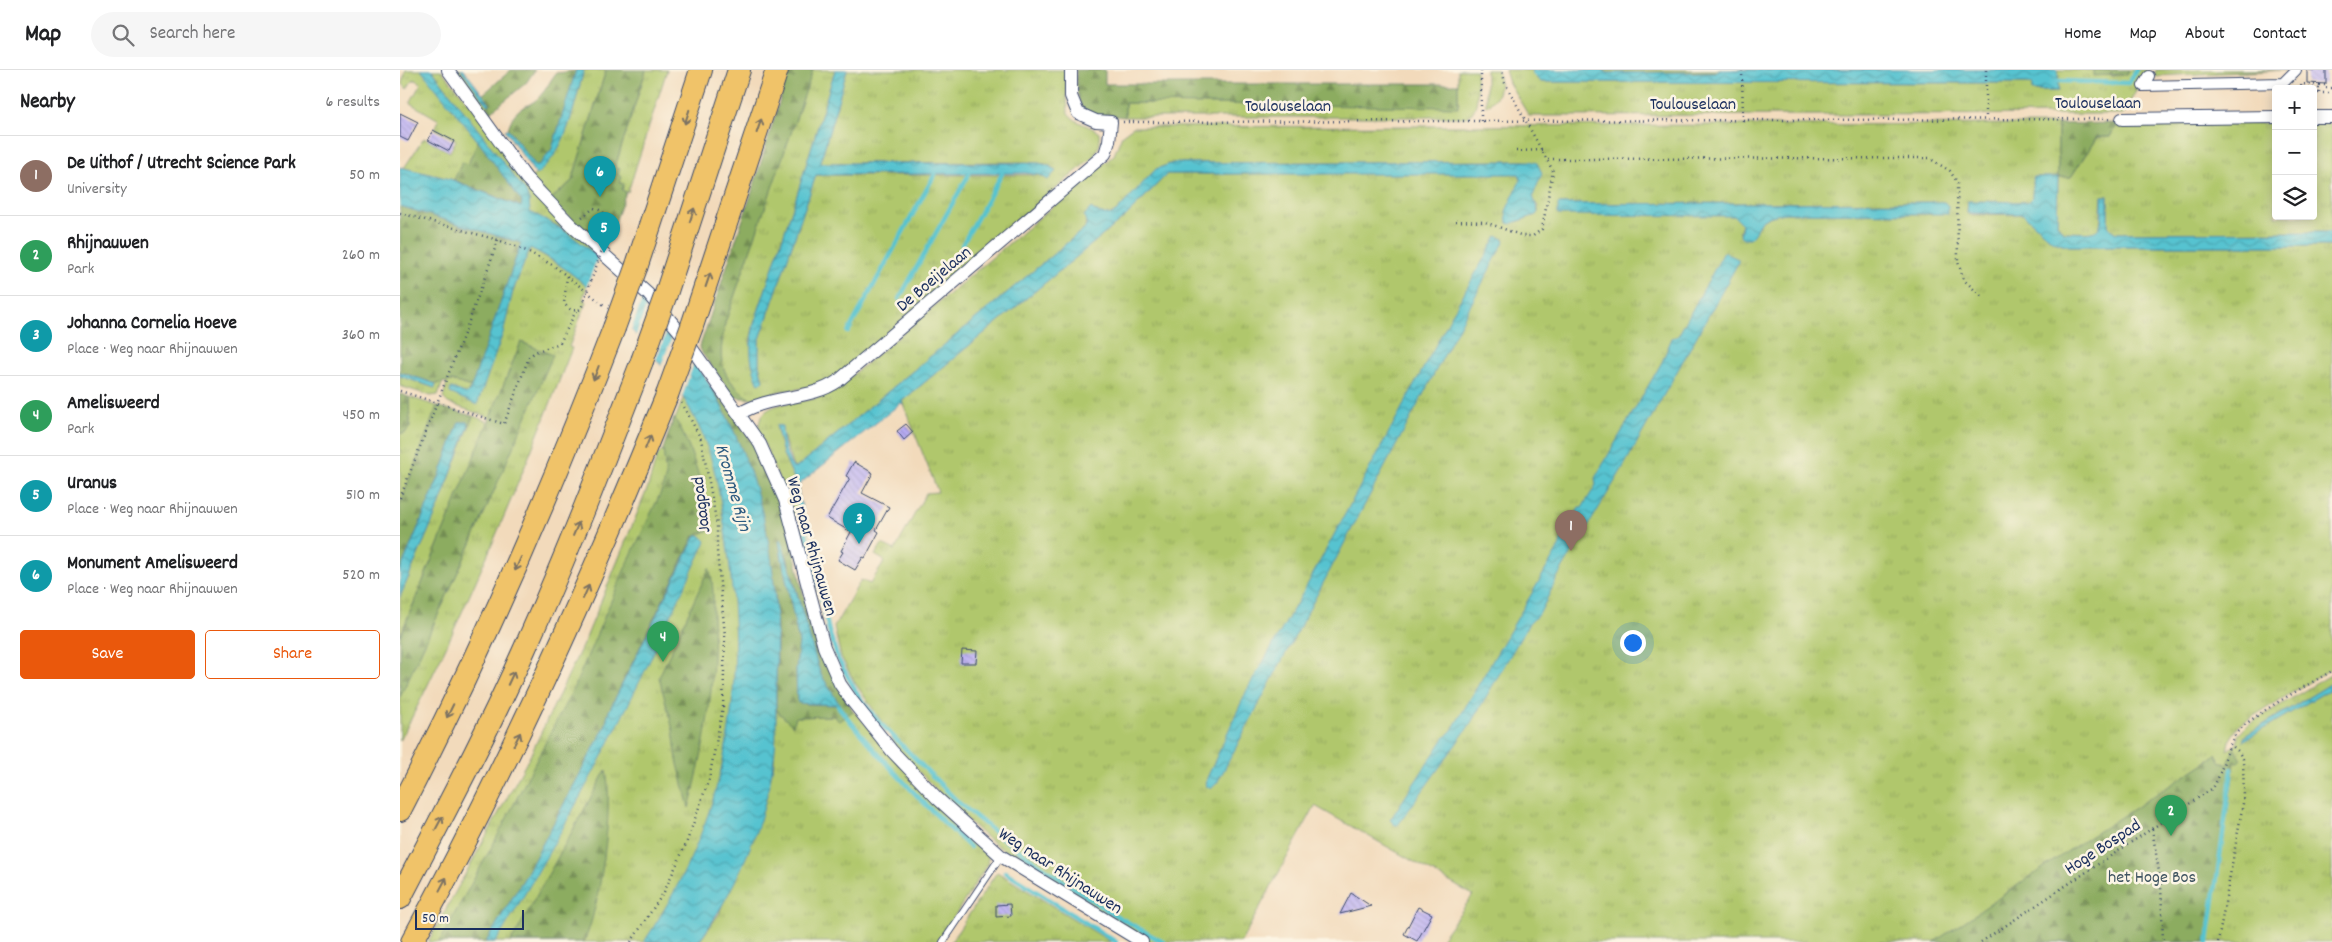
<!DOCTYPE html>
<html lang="en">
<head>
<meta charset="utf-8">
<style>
  :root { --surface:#fff; --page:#f6f6f6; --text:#202124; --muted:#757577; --line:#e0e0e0; --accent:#ea580c }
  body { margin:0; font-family:Dekko,sans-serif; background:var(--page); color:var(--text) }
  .controls { position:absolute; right:15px; top:15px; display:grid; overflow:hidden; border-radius:5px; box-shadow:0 2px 12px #0003 }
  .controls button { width:45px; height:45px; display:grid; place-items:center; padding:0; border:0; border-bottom:1px solid var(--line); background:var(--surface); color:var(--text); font:25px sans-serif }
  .scale { position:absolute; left:15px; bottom:12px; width:109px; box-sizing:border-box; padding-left:5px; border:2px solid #1b2f5e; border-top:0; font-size:14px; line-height:18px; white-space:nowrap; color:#1b2f5e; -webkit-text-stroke:4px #fcf5e5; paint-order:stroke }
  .you { position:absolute; left:1232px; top:572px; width:18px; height:18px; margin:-12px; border:4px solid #fff; border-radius:50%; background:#1a73e8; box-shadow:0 0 0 8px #1a73e833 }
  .badge { display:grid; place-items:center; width:32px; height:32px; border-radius:50%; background:var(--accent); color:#fff; font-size:16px; font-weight:700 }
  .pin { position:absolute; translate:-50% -41px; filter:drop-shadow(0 1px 2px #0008) }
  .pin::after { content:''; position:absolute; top:26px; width:18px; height:15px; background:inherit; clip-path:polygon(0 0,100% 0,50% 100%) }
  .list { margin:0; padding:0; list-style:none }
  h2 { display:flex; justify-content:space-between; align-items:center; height:65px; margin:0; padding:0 20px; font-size:21px }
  h2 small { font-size:16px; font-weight:400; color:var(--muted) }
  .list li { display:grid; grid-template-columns:32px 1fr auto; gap:15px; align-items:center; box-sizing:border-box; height:80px; padding:0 20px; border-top:1px solid var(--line) }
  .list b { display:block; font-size:19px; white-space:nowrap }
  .list p { margin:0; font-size:16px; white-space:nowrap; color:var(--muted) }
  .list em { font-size:16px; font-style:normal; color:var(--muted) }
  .actions { display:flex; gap:10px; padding:15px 20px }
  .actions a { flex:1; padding:11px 0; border:1px solid var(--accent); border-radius:5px; text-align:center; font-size:18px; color:var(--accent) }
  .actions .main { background:var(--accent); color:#fff }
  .icon { flex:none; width:28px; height:28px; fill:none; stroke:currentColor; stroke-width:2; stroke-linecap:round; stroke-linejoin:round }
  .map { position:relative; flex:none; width:1932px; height:872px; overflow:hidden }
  header { display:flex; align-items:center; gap:30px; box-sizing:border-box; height:70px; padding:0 25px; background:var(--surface); border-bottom:1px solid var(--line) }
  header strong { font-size:24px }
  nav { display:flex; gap:28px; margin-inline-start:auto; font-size:18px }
  .search { width:350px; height:45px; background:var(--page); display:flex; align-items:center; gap:12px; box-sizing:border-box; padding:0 18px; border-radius:28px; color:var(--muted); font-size:19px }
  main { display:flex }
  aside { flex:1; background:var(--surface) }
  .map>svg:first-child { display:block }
  .grass { fill:url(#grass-tufts); stroke:#667b65; fill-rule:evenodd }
  .forest { fill:url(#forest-firs); stroke:#546e5f; fill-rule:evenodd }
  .water { fill:url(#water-waves); stroke:#397997 }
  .pier { fill:#f2dabb }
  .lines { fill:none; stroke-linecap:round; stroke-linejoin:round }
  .stream { stroke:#57c3d0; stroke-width:4.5 }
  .building { fill:url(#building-back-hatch) }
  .service-casing { stroke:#3b496c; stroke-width:8 }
  .pedestrian-casing { stroke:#3b496c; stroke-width:12 }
  .minor-casing { stroke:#3b496c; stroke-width:14 }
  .motorway-casing { stroke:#3b496c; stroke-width:24 }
  .path { stroke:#3b496c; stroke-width:2.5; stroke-dasharray:1 4; stroke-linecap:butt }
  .service { stroke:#fff; stroke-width:6 }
  .pedestrian { stroke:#fff; stroke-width:10 }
  .minor { stroke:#fff; stroke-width:12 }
  .motorway { stroke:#f0c369; stroke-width:22 }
  .motorway-bridge-casing { stroke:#3b496c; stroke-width:24; stroke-linecap:butt }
  .path-bridge { stroke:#3b496c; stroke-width:2.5; stroke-dasharray:1 4; stroke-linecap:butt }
  .motorway-bridge { stroke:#f0c369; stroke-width:22 }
  .oneway { stroke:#7b7263 }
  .labels { text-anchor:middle; stroke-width:5; stroke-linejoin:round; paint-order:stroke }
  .street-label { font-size:18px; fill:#1b2f5e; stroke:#fcf5e5 }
  .park-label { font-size:18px; fill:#405562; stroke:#fcf5e5 }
  .water-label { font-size:19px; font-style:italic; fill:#2d5b80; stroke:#fcf5e5 }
</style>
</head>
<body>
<header>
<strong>Map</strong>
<div class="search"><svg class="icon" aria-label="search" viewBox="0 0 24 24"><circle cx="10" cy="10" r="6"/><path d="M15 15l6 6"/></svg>Search here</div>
<nav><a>Home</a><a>Map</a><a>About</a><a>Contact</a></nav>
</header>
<main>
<aside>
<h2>Nearby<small>6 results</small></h2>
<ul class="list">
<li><span class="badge" style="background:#8d6e63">1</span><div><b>De Uithof / Utrecht Science Park</b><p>University</p></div><em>50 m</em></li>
<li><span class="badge" style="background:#2e9e5b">2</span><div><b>Rhijnauwen</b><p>Park</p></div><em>260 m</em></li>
<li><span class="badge" style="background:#0f9aa8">3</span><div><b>Johanna Cornelia Hoeve</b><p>Place · Weg naar Rhijnauwen</p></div><em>360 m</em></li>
<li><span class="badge" style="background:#2e9e5b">4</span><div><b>Amelisweerd</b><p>Park</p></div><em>450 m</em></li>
<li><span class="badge" style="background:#0f9aa8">5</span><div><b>Uranus</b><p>Place · Weg naar Rhijnauwen</p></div><em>510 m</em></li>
<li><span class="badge" style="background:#0f9aa8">6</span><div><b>Monument Amelisweerd</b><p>Place · Weg naar Rhijnauwen</p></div><em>520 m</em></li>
</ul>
<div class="actions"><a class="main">Save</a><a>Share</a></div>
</aside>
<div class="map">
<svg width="1932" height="872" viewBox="0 0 1932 872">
  <defs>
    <pattern id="grass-tufts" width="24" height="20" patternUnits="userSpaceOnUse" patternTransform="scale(1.25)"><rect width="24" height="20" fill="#b0c76c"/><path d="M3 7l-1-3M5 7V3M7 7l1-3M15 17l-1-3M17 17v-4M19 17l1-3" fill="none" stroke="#97ab60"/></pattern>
    <pattern id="forest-firs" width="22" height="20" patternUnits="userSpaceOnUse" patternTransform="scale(1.25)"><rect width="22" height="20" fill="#8cac60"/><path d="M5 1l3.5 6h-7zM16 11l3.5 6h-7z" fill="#728c52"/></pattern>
    <pattern id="water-waves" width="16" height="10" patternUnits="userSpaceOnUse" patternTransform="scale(1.25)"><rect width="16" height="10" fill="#57c3d0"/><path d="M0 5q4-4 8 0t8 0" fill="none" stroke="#479fac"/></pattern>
    <pattern id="building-back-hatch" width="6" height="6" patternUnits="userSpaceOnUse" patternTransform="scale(1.25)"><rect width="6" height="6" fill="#b8acf5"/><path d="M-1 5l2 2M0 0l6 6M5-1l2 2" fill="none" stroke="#958cca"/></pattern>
  </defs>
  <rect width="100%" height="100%" fill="#fcf5e5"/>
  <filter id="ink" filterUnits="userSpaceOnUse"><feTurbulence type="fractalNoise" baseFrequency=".02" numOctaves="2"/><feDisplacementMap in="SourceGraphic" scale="10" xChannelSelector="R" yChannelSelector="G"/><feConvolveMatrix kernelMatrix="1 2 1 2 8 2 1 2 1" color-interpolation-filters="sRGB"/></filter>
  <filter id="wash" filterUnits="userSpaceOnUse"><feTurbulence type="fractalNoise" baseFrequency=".0096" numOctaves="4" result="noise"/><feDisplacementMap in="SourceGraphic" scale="20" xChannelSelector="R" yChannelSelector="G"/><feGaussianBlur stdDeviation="1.12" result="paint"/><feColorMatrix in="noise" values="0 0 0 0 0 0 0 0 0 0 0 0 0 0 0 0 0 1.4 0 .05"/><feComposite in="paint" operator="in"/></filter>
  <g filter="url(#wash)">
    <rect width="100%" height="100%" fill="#f2dabb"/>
    <!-- grass -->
    <path class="grass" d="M 6,0 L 21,0 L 24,3 L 78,71 L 68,94 L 62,93 L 54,110 L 4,98 L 24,68 L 50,82 L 56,70 L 35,59 L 39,50 L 10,33 L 21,13 L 13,9 L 7,19 L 2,13 Z
      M 32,0 L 41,0 L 201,189 L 162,158 L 130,142 L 129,131 L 126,122 Z
      M 53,0 L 61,0 L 92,41 L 85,43 Z
      M 184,0 L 206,0 L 172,111 L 150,130 L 131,108 C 169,79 171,44 184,0 Z
      M 246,0 L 267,0 L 228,122 L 222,121 L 215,97 Z
      M 412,0 L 435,0 L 397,125 L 354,254 L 350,271 L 359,314 L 363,311 L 359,295 L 359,272 L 416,105 L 640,105 L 656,100 L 646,94 L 628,92 L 420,93 L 447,0 L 665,0 L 668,43 C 677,55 689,54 699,63 L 700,74 L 694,86 L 436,307 L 414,317 L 381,321 L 350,329 C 318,304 318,291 325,253 Z
      M 1058,0 L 1076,0 C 1076,14 1082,41 1066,47 L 725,47 L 725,33 L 1058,36 Z
      M 1086,0 L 1098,0 C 1101,16 1101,28 1086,36 Z
      M 1105,0 L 1132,0 L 1132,4 L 1141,12 L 1628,13 L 1632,13 L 1632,21 L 1658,21 L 1658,0 L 1694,0 L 1694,1 L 1711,6 L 1727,4 L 1729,0 L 1748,0 L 1723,44 L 1136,46 L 1129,46 L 1109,13 Z
      M 1202,0 L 1321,0 L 1316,2 L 1208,3 Z
      M 1333,0 L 1481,0 L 1333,1 Z
      M 1756,0 L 1888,0 L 1754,6 Z
      M 1717,53 L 1876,53 L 1876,146 L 1913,146 L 1913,53 L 1932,53 L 1932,162 L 1716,163 L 1710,159 L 1708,155 L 1708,126 L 1702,126 C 1698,166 1709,163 1663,162 L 1657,154 L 1658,107 L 1633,107 L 1632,129 L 1627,132 L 1568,131 L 1567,143 L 1570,145 L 1623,144 L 1653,171 L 1669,176 L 1932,176 L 1932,598 L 1839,655 L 1829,671 L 1827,680 L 1837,674 L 1838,665 L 1849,654 L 1932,604 L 1932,613 L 1843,667 L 1858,662 L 1932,618 L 1932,872 L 1039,872 L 1073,825 L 915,736 L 841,872 L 748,872 L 623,794 L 587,768 L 555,739 L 496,678 L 489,662 L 455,613 L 441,587 L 434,557 L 461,510 L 470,514 L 485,491 L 475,485 L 482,474 L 495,480 L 526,423 L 538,422 L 502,331 L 726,146 L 767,104 L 1112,103 L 1119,104 L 1121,109 L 1117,152 L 1135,145 L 1138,142 L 1138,136 L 1133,130 L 1125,91 L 773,93 L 756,99 L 716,142 C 707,147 700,145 692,139 L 686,148 L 685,158 L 396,398 L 393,397 L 382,363 L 376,355 L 383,384 L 395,410 L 399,448 L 394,446 L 359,361 C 356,330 394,334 414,329 C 423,327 429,323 436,319 L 714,85 L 722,65 L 733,57 L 1658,54 L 1658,107 L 1671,107 L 1697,67 L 1710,67 ZM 1544,132 L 1548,140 L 1531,144 L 1385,143 C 1374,145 1363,147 1357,157 L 1339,162 L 1342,154 L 1334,146 L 1159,134 ZM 1816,684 L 1817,686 L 1600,827 L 1814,687 Z
      M 130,177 L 164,198 L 187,216 L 183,228 L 186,232 L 169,277 L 172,278 C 120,412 65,544 0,671 L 0,627 L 74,467 L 152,285 L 121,272 L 91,348 L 48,333 L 43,328 L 47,312 L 52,311 L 72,317 L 67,324 L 52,318 L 50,323 L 77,334 L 113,221 Z
      M 0,306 L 35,318 L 36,314 L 43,312 L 38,325 L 31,326 L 0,316 Z
      M 287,318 L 325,396 L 345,672 L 263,872 L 28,872 L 130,686 L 186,568 L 248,417 L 257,386 L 264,379 Z
      M 9,327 L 37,336 L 0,435 L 0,364 L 6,362 L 10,357 Z
      M 73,346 L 89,352 L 0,566 L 0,527 L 39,436 Z
      M 376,640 L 393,655 L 395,647 L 434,646 L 453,641 L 589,782 L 587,795 L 538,872 L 299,872 L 319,844 L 374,694 Z
      M 597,802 L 711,872 L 551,872 Z"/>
    <!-- forest -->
    <path class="forest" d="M 111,0 L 135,0 L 126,13 L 92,41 L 81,26 Z
      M 206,0 L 246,0 L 215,97 L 220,99 L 218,105 L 222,107 L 220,113 L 224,114 L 222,120 L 226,122 L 209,169 L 205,165 L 201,176 L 150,130 L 172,111 Z
      M 389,0 L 413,0 L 325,253 C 318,291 318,304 350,329 L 334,327 L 299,279 L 351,125 Z
      M 676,0 L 705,0 L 705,14 L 1058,14 L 1058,37 L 725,33 L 725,47 C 681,43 678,48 676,0 Z
      M 1694,0 L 1729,0 L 1727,4 L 1694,6 Z
      M 176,1 L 152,79 L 139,95 L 135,95 L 108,59 C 115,33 128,40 140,26 C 147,19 150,10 156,3 Z
      M 1717,53 L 1710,67 L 1697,67 L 1671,107 L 1658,107 L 1658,54 Z
      M 78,71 L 120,127 L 122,137 L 54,110 L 62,92 L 68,94 Z
      M 0,136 L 121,173 L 72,317 L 52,311 L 36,314 L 0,302 Z
      M 121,272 L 153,285 L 74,467 L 0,627 L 0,567 Z
      M 312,317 C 346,356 370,399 386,448 C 397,486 401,525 414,562 C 424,589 440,615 453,641 L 439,651 L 433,646 L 396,647 L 393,656 L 376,640 C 375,613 378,587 377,560 C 375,475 353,392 312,317 ZM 386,483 L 420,603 L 439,635 L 406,634 L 397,630 L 396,599 L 399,573 L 381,484 Z
      M 0,324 L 9,327 L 10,357 L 6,362 L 0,364 Z
      M 37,336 L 73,346 L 69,355 L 67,352 L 59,352 L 38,410 L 0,501 L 0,435 Z
      M 274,348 C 289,368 310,435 310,460 L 294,466 L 209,641 L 205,657 L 126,805 L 86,872 L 39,872 L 96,769 L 176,613 L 226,496 L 262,420 L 266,406 L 263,379 Z
      M 309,498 C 314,512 313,528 313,544 C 316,610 306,674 289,738 L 277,690 L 273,660 L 259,607 Z
      M 1834,678 L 1841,690 L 1835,693 L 1808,872 L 1534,872 L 1671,779 L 1814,687 L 1816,683 L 1821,692 L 1828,695 Z
      M 206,700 C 214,737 200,838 184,872 L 111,872 Z"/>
    <!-- water -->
    <path class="water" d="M 21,0 L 32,0 L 126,122 L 129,131 L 130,142 C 159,155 182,173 206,193 C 288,262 344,355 366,459 C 377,510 377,562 376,614 C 375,641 378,668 373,694 C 364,757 335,820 299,872 L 244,872 C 328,745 348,625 327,475 C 322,441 318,403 305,371 C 287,325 254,283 220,248 C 193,221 165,194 130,178 L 113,221 L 103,263 L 77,335 L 50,323 L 51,318 L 67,324 L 70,321 L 121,173 L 0,136 L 0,97 L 50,109 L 121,137 L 122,132 L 78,71 Z
      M 61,0 L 64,0 L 90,34 L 87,35 Z
      M 176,0 L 184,0 C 173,37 168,80 136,105 L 105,60 L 108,59 L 135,95 L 139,95 L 152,79 Z
      M 435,0 L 447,0 L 420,93 L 639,93 L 649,96 L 656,101 L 648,110 L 640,105 L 626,103 L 416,105 L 359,272 L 359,295 L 363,311 L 359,314 C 349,290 349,280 354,254 L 397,125 Z
      M 1132,0 L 1202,0 L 1208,3 L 1316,2 L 1321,0 L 1658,0 L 1658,21 L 1632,21 L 1632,14 L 1628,13 L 1141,12 L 1132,4 Z
      M 1130,91 L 1137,93 L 1142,103 L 1133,126 L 1138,142 L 1136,145 L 1110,154 L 1107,152 L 1106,141 L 1121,109 L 1119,104 L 767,104 L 726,146 L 502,331 L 503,334 L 501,333 L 398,415 L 399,427 L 403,440 L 401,443 L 398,441 L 395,410 L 383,384 L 376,355 L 382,356 C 382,370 386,384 392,397 L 396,398 L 685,158 L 687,154 L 684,146 L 691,138 C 700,145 707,147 716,142 L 756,99 L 773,93 Z
      M 1633,107 L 1658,107 L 1657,154 L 1663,162 C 1703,164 1702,165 1702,126 L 1708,126 L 1708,155 L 1710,159 L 1716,163 L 1932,162 L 1932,176 L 1669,176 L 1653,171 L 1623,144 L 1567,143 L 1568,131 L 1627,132 L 1632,128 Z
      M 1544,132 L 1548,135 L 1548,144 L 1385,143 C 1376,145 1365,146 1359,154 C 1356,159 1355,164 1350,168 L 1342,168 L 1340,165 L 1342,154 L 1334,146 L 1158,145 L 1158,134 Z
      M 1097,166 L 1104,169 L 1103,174 L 817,713 L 811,719 L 806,716 L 807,708 L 847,620 L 905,519 L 1055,239 Z
      M 1324,182 L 1338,189 L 1338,193 L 1221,401 L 1158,506 L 1140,543 L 1128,555 L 1069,656 L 998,755 L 995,755 L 990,750 L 1044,668 L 1052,660 L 1159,477 L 1163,465 L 1179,438 L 1182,438 L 1196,415 L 1195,408 L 1262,292 L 1272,268 L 1278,266 Z
      M 0,302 L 36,314 L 35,318 L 0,306 Z
      M 59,352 L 67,352 L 69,355 L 39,436 L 0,527 L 0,501 L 38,410 Z
      M 296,465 L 300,465 L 306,471 C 279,528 253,586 224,643 C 185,721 141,798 96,872 L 86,872 L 126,805 L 205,657 L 209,641 Z
      M 381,469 L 420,603 L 440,635 L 398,633 L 397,630 L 396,599 L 399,573 L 381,484 L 379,471 Z
      M 1932,613 L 1932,618 L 1843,671 L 1845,666 Z"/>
    <!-- pier -->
    <path class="pier" d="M 199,184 L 244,224 L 230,263 L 186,218 Z
      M 249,229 L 270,253 L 255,292 L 235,268 Z
      M 275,259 L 296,287 L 281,330 L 260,299 Z"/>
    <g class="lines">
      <!-- stream -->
      <path class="stream" d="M 1658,11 L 1729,13 L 1736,0
        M 562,175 L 602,104
        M 499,229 L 569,104
        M 448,262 L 535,104
        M 401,442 L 429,561 L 438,589 L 459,627 L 477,650 L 559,733 L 607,772
        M 438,636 C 478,687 522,733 570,777
        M 611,775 L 706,840 L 763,872
        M 605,802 L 716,872
        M 1808,872 L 1832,699"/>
    </g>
    <g id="blocks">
      <!-- building -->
      <path class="building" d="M 1907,0 L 1926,0 L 1926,14 L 1907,13 Z
        M 0,43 L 18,52 L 8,71 L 0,67 Z
        M 33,60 L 54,71 L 49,81 L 28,70 Z
        M 506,354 L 513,362 L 504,370 L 497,361 Z
        M 454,392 L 473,403 L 462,423 L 489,437 L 476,460 L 479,462 L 465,488 L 463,487 L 455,500 L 438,490 L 443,482 L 441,481 L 451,462 L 427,448 L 450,408 L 446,406 Z
        M 562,580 L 577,581 L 576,593 L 561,593 Z
        M 951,823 L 971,836 L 940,844 Z
        M 610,834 L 611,846 L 596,847 L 596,835 Z
        M 1018,837 L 1032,844 L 1017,871 L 1004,864 Z"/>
    </g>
  </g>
  <g filter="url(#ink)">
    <use href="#blocks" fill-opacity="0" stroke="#3b496c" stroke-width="1"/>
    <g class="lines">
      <defs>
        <path id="service" d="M 543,872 L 601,786"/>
        <path id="pedestrian" d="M 1749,6 L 1743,16 L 1883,13 L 1896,0"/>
        <path id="minor" d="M 48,0 L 126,108 L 171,155 L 248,224 L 280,262 L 360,374 L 385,430 L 424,577 L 440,614 L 452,631 L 492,681 L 537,728 L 601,786 L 742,872
          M 1913,47 L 1932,47
          M 1722,49 L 1876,47
          M 339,344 C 372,324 409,331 438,311 L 705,84 L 709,71 L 711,52 L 696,51 L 678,43 L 671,26 L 671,0"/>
        <path id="motorway" d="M 237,195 L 301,0
          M 266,224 L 339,0
          M 292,256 L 377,0
          M 0,740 C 81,583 151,422 214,258
          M 0,828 C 43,745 87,663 125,578 C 168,483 205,387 242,291
          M 12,872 C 109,695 191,513 267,325"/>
      </defs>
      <!-- service casing -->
      <use href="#service" class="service-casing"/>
      <!-- pedestrian casing -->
      <use href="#pedestrian" class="pedestrian-casing"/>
      <!-- minor casing -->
      <use href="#minor" class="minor-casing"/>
      <!-- motorway casing -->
      <use href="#motorway" class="motorway-casing"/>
      <!-- path -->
      <path class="path" d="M 1081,0 L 1081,51
        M 1342,0 L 1343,51
        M 1586,0 L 1586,50
        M 1913,23 L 1932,23
        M 1919,23 L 1919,18 L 1901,18 L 1901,14 L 1925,15 L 1925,18 L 1932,18
        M 723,52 L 1710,49
        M 1116,81 L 1143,80
        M 1148,89 L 1529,88 L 1550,101 L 1557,112 L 1558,192 L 1564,210 L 1581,226
        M 0,143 L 98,170 L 129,182 L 154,196 L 204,235
        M 182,147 L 194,138 C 209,142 212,154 207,167
        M 1056,151 L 1085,152 L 1123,166 L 1133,166 L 1142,159 L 1153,101 L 1105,13 L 1102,0
        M 167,206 L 164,233 C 169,240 173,242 181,239 L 184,230
        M 0,321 L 104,354 L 129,287 L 135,282 L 160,273 L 176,241
        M 0,428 L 71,246 L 98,170
        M 1752,759 L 1761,814 L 1763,872
        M 231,872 L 264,822 L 286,774 L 309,709 L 323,637 L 325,566 L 317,481 L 317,455 L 301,369 L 282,333
        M 1581,872 L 1813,718 C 1823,701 1826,678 1835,665 C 1846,648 1911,613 1932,601
        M 1818,872 L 1844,728 L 1843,689 L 1838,681 L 1831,675"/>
      <!-- service -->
      <use href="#service" class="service"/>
      <!-- pedestrian -->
      <use href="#pedestrian" class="pedestrian"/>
      <!-- minor -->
      <use href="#minor" class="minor"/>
      <!-- motorway -->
      <use href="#motorway" class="motorway"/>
      <defs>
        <path id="motorway-bridge" d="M 214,258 L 237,195
          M 242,291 L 266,224
          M 267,325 L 292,256"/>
      </defs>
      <!-- motorway-bridge casing -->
      <use href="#motorway-bridge" class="motorway-bridge-casing"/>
      <!-- path-bridge -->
      <path class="path-bridge" d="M 184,230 L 207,167"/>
      <!-- motorway-bridge -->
      <use href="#motorway-bridge" class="motorway-bridge"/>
    </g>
    <!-- one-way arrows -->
    <defs><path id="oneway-shaft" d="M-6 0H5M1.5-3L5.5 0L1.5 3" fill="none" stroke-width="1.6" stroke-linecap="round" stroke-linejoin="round" transform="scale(1.25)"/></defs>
    <g class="oneway">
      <use href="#oneway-shaft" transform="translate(287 47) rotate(108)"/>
      <use href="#oneway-shaft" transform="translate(359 56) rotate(-71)"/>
      <use href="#oneway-shaft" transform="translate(292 145) rotate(-72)"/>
      <use href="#oneway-shaft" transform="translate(308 210) rotate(-71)"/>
      <use href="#oneway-shaft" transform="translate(196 303) rotate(111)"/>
      <use href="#oneway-shaft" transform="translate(248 372) rotate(-68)"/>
      <use href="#oneway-shaft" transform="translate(176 459) rotate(-67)"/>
      <use href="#oneway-shaft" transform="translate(118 494) rotate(114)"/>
      <use href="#oneway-shaft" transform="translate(186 522) rotate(-66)"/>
      <use href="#oneway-shaft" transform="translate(111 608) rotate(-65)"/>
      <use href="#oneway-shaft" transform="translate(50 641) rotate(116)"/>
      <use href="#oneway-shaft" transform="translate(117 669) rotate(-63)"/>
      <use href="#oneway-shaft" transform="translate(39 753) rotate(-62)"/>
      <use href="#oneway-shaft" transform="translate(43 814) rotate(-62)"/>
    </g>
  </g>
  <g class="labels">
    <!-- street labels -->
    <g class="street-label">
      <text x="1698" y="38">Toulouselaan</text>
      <text x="1293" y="39">Toulouselaan</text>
      <text x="888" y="41">Toulouselaan</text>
      <text transform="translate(533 208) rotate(-40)" y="6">De Boeijelaan</text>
      <text transform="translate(300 435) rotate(-97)" y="6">Jaagpad</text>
      <text transform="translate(413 476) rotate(74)" y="6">Weg naar Rhijnauwen</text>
      <text transform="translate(1702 776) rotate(-33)" y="6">Hoge Bospad</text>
      <text transform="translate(661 800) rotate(33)" y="6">Weg naar Rhijnauwen</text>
    </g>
    <!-- park labels -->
    <g class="park-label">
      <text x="1752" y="812">het Hoge Bos</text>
    </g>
    <!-- water labels -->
    <g class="water-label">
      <text transform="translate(335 417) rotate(74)" y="7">Kromme Rijn</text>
    </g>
  </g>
</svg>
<div class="controls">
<button>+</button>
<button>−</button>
<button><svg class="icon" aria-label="layers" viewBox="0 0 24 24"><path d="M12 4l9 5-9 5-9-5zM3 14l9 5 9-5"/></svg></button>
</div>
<div class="scale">50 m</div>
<div class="you"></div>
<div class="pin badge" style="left:1171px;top:481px;background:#8d6e63">1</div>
<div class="pin badge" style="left:1771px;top:766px;background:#2e9e5b">2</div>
<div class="pin badge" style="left:459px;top:474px;background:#0f9aa8">3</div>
<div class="pin badge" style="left:263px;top:592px;background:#2e9e5b">4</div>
<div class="pin badge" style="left:204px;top:183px;background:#0f9aa8">5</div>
<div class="pin badge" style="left:200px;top:127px;background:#0f9aa8">6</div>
</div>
</main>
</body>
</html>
